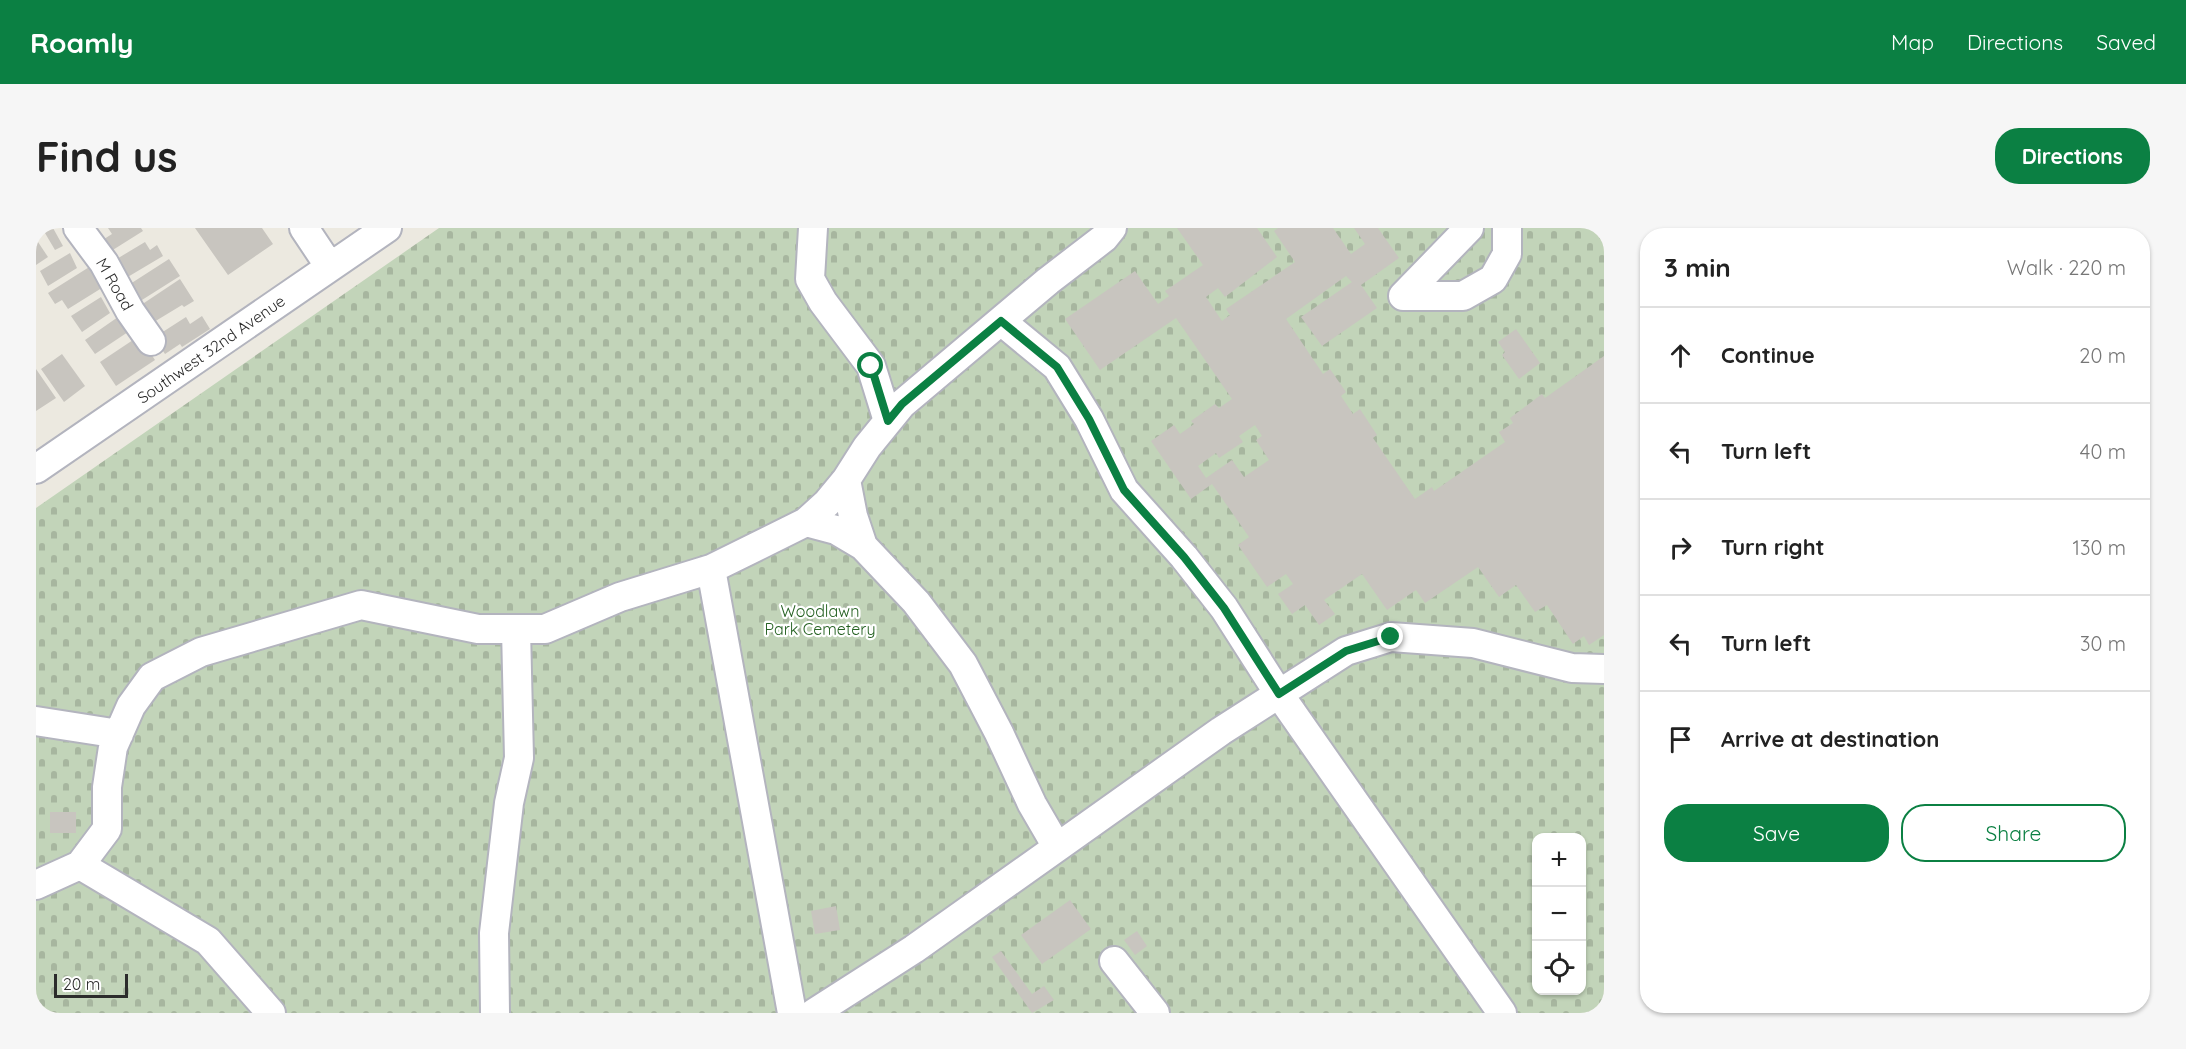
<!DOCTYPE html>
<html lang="en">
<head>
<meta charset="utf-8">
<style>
  :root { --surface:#fff; --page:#f6f6f6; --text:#222; --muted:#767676; --line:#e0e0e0; --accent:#0b8043 }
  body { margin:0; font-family:Quicksand,sans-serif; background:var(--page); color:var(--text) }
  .controls { position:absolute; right:18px; bottom:18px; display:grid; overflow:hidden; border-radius:12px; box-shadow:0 2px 4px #0004 }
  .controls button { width:54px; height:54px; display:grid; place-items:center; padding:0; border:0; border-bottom:2px solid var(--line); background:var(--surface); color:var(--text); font:30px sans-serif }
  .scale { position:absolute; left:18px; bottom:15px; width:74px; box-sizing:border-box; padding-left:6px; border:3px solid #2c2c2c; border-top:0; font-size:16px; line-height:21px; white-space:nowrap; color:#2c2c2c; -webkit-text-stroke:4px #fff; paint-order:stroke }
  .stop { position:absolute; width:18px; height:18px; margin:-14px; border:4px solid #0b8043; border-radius:50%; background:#fff }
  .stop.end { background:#0b8043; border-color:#fff; box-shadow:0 2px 6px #0008 }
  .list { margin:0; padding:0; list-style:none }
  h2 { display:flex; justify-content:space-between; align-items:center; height:78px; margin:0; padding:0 24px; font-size:26px }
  h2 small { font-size:20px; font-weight:400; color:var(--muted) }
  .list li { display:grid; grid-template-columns:39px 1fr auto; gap:18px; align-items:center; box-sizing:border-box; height:96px; padding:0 24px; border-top:2px solid var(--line) }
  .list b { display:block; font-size:22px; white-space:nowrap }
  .list em { font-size:20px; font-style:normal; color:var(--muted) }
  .actions { display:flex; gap:12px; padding:18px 24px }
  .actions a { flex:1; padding:14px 0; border:2px solid var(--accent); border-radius:24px; text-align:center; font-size:21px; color:var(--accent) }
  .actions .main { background:var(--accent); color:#fff }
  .icon { flex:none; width:33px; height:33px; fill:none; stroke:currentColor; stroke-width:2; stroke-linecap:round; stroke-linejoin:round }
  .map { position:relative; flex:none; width:1568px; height:785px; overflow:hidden; border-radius:24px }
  header { display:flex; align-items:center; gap:36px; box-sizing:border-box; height:84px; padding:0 30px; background:var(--accent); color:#fff }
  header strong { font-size:28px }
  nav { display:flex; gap:33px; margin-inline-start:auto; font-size:21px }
  .intro { display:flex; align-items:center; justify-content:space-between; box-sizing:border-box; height:144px; padding:0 36px }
  h1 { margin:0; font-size:42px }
  .button { padding:15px 27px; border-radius:24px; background:var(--accent); color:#fff; font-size:21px; font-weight:700 }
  main { display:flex; gap:36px; padding:0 36px }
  aside { flex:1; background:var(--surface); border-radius:24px; box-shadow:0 2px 4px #0004 }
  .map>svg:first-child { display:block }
  .cemetery { fill:url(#cemetery-stones); fill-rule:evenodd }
  .building { fill:#c8c5bf; fill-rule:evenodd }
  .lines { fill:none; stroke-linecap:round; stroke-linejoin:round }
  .minor-casing { stroke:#b3b4be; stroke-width:32 }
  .minor { stroke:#fff; stroke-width:28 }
  .route { stroke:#0b8043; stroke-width:8 }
  .labels { text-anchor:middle; stroke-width:4.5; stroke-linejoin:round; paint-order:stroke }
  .street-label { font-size:16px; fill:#2c2c2c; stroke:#fff }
  .park-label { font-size:16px; fill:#266223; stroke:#fff }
</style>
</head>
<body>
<header>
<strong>Roamly</strong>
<nav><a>Map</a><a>Directions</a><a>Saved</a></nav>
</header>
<div class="intro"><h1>Find us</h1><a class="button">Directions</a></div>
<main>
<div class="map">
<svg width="1568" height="785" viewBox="0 0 1568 785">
  <defs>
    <pattern id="cemetery-stones" width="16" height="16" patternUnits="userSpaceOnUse" patternTransform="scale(1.5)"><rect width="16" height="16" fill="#c2d4b9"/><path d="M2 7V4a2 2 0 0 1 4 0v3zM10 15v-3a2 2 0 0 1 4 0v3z" fill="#a7b69f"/></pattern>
  </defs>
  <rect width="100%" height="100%" fill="#ece9e0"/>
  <!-- cemetery -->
  <path class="cemetery" d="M 403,0 L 1568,0 L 1568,785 L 0,785 L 0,280 ZM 1500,610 L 1546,610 L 1546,762 L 1500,762 Z"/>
  <!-- building -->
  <path class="building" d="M 6,0 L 17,0 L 27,18 L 19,22 Z
    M 72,0 L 105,0 L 107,3 L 72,25 L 65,13 L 76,6 Z
    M 159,0 L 226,0 L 237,16 L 192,47 Z
    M 1141,0 L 1221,0 L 1241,29 L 1189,69 L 1182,60 L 1170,69 L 1186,93 L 1194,87 L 1190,81 L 1259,34 L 1238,3 L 1242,0 L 1297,0 L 1315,26 L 1329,16 L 1318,0 L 1342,0 L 1363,30 L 1325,57 L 1341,80 L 1286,118 L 1265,89 L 1316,54 L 1310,48 L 1250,91 L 1287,146 L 1294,141 L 1310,164 L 1305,168 L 1317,186 L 1324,181 L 1341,207 L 1337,210 L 1379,271 L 1396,259 L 1398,263 L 1469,214 L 1463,204 L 1477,195 L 1474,190 L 1506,166 L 1509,170 L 1568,128 L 1568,407 L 1553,417 L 1548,408 L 1537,416 L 1511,377 L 1499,384 L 1480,357 L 1463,369 L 1442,339 L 1389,375 L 1380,362 L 1351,382 L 1326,346 L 1288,372 L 1299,386 L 1283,397 L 1269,377 L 1256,386 L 1242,366 L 1257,356 L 1250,346 L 1231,359 L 1202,317 L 1213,309 L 1176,256 L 1155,271 L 1115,213 L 1138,197 L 1144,206 L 1158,196 L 1155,193 L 1179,176 L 1183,180 L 1196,171 L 1140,90 L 1064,142 L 1029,91 L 1099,43 L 1122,76 L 1133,68 L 1129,63 L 1167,37 ZM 1219,197 L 1226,208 L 1220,212 L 1233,232 L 1208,249 L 1196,232 L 1170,250 L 1162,238 L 1180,225 L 1183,230 L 1207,214 L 1203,208 Z
    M 0,11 L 12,29 L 0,37 Z
    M 109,14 L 114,22 L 121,17 L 127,28 L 90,50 L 79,32 Z
    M 34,25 L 41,40 L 12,58 L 4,43 Z
    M 133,31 L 144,48 L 98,77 L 91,58 Z
    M 58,36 L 69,58 L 32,81 L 26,72 L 19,76 L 12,65 Z
    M 144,51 L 158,73 L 148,79 L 146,77 L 113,97 L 102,79 Z
    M 65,69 L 74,85 L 46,104 L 35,88 Z
    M 166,88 L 174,101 L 146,119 L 144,116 L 129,126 L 123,117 L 122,107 L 150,89 L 154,96 Z
    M 82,89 L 92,104 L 59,126 L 49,112 Z
    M 1480,101 L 1504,135 L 1483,151 L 1466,127 L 1469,124 L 1462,114 Z
    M 103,108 L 119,132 L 80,158 L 64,134 Z
    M 26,126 L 49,158 L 28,174 L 5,141 Z
    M 0,141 L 20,170 L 0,183 Z
    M 14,584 L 40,584 L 40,605 L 14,605 Z
    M 1034,672 L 1055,701 L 1006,736 L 985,707 Z
    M 800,678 L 804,702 L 779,706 L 775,683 Z
    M 1101,703 L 1111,718 L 1099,727 L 1088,712 Z
    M 965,723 L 996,766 L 1008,758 L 1018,772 L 996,785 L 956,729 Z"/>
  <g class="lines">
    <defs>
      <path id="minor" d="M 42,0 L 68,35 L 94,83 L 115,113
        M 268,0 L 294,39
        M 777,0 L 774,51 L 787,74 L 835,138 L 852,193
        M 1433,0 L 1367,68 L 1427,68 L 1457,51 L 1471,26 L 1471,0
        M 965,93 L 1021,139 L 1053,191 L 1088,262 L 1148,329 L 1188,380 L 1243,466 L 1466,785
        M 0,241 L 351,0
        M 810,252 L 817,288 L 827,318
        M 770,294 L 800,302 L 827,318 L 880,374 L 927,436 L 963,505 L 996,576 L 1021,619
        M 675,341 L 756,785
        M 0,493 L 83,506
        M 44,637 L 172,713 L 235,785
        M 0,657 L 44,637 L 71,601 L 71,559 L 77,519 L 95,478 L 116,449 L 165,424 L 325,377 L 442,401 L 509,401 L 584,369 L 675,341 L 770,294 L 791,275 L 810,252 L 831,219 L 866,176 L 1012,53 L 1068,10 L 1076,0
        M 1078,733 L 1119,785
        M 459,785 L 458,705 L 473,575 L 483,530 L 480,401
        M 778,785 L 878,721 L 1185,503 L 1310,423 L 1355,409 L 1437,415 L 1536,440 L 1568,441"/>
    </defs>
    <!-- minor casing -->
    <use href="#minor" class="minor-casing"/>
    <!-- minor -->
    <use href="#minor" class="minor"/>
  </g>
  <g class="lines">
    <!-- route -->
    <path class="route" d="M 835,138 L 852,193 L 866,176 L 965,93 L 1021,139 L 1053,191 L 1088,262 L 1148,329 L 1188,380 L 1243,466 L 1310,423 L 1355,409"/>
  </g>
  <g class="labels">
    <!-- street labels -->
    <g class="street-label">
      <text transform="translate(79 56) rotate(60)" y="6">M Road</text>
      <text transform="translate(175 121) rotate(-35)" y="6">Southwest 32nd Avenue</text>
    </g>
    <!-- park labels -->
    <g class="park-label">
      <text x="784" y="389">Woodlawn<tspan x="784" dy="18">Park Cemetery</tspan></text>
    </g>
  </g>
</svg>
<div class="controls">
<button>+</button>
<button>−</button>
<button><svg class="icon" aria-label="locate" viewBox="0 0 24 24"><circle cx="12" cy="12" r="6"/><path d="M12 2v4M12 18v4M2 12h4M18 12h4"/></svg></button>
</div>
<div class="scale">20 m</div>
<div class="stop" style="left:835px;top:138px"></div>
<div class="stop end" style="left:1355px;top:409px"></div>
</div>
<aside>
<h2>3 min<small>Walk · 220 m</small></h2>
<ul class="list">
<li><svg class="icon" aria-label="ahead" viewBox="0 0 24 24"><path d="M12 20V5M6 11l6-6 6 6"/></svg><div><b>Continue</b></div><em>20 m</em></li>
<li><svg class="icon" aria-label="left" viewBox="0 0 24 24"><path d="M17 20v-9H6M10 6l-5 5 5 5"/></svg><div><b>Turn left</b></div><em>40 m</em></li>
<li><svg class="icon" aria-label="right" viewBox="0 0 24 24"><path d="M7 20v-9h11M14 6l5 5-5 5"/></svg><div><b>Turn right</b></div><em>130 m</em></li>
<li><svg class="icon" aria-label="left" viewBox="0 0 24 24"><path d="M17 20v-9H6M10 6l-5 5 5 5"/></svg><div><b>Turn left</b></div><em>30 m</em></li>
<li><svg class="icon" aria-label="arrive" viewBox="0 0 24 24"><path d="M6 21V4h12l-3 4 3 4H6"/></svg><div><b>Arrive at destination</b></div></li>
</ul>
<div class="actions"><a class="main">Save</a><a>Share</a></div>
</aside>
</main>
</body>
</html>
